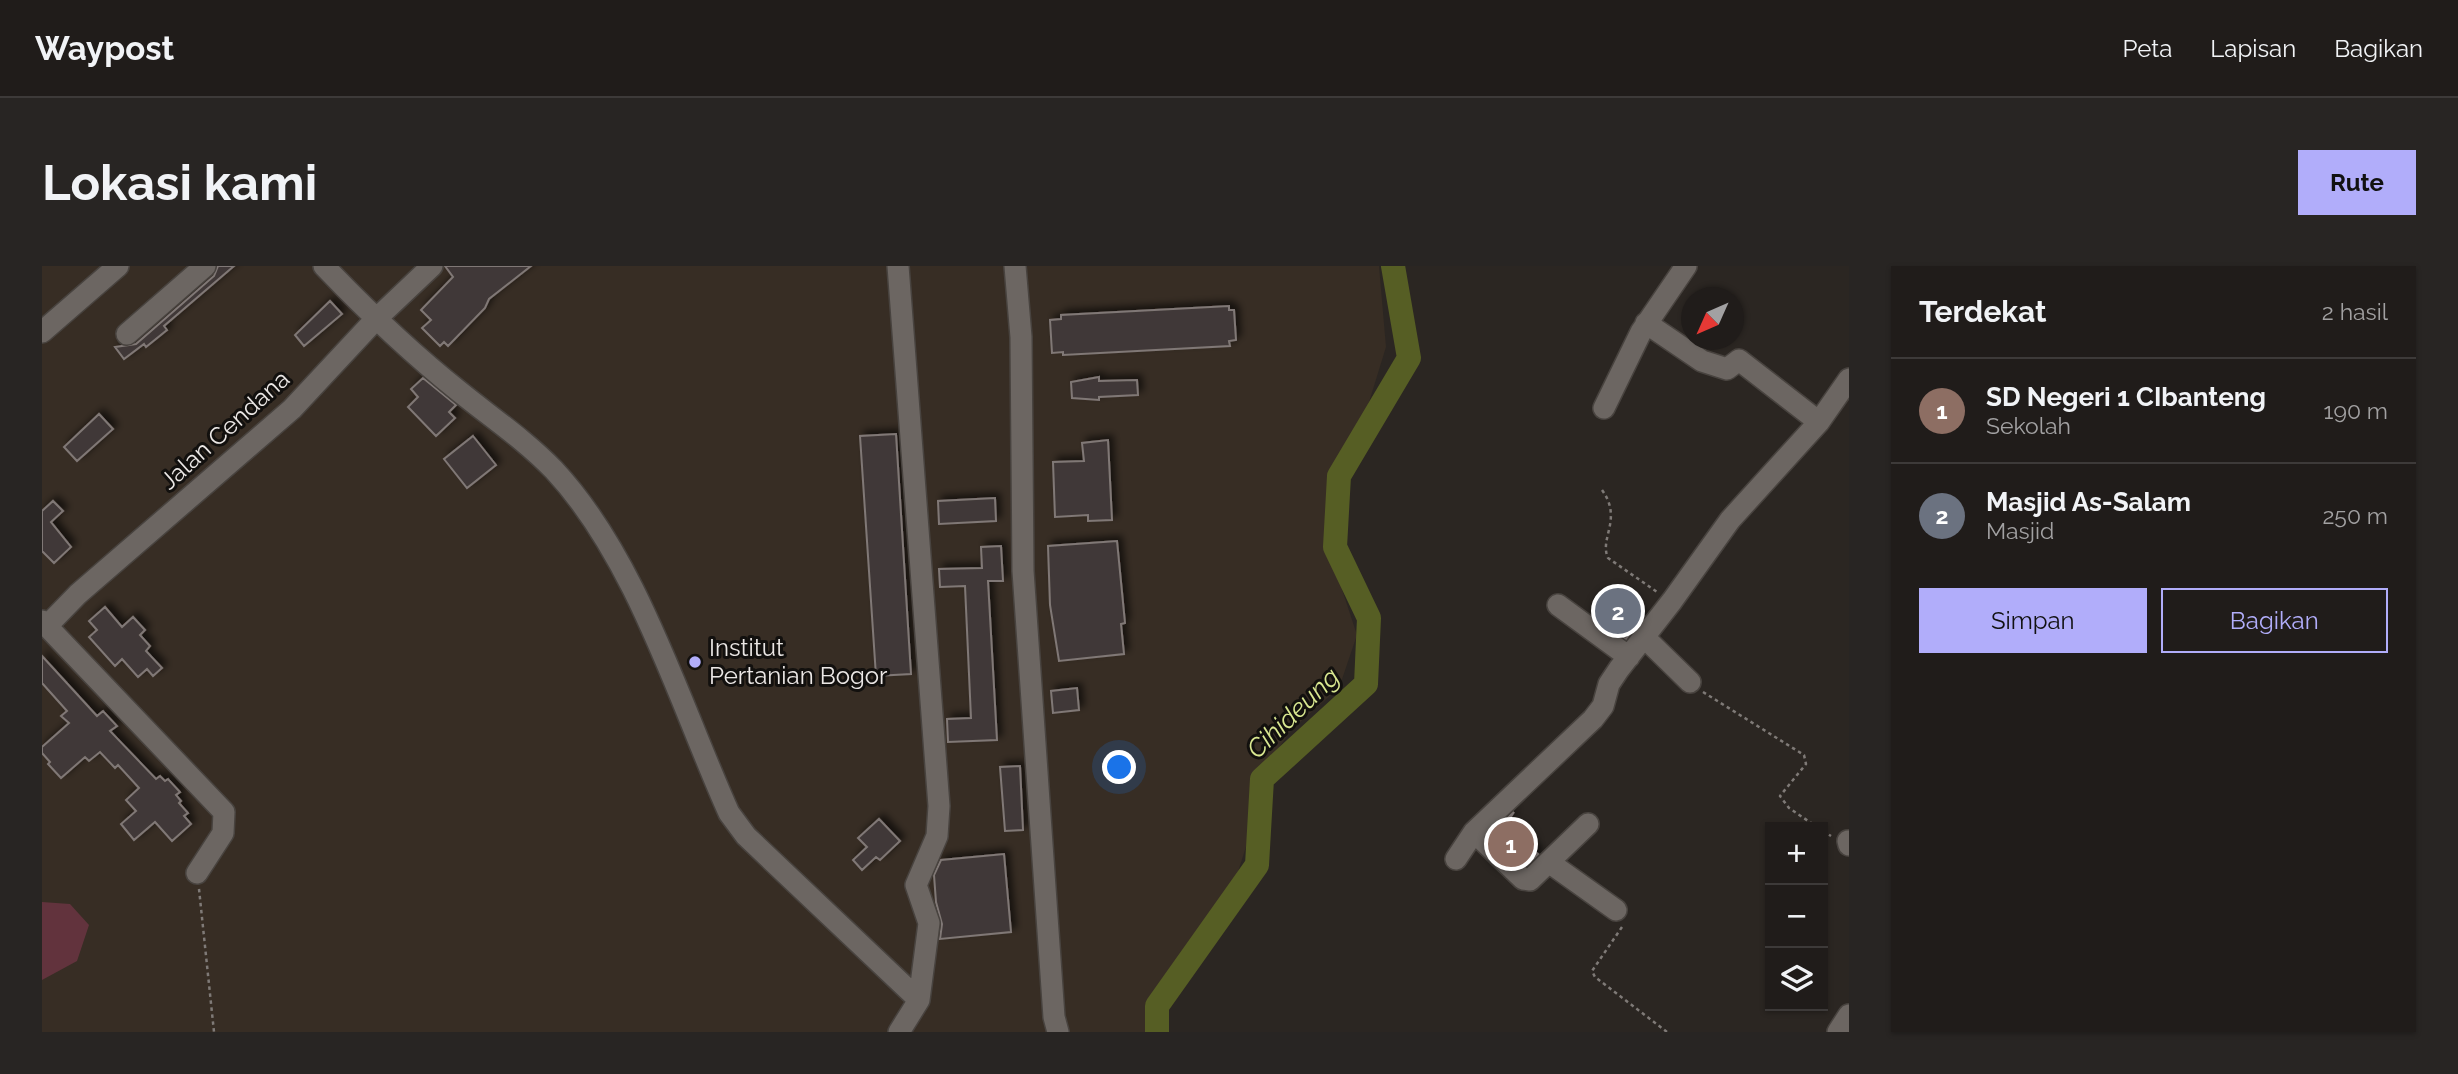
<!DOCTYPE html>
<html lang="id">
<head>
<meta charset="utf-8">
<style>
  :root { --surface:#201c1a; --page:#282523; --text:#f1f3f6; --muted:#a2a1a2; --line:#3d3a39; --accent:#b1adfa }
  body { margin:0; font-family:Raleway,sans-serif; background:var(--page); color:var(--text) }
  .controls { position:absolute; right:21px; bottom:21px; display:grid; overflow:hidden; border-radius:0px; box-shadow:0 2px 5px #0004 }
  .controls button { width:63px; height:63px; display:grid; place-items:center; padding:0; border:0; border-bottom:2px solid var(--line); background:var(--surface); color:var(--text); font:35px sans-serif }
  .compass { position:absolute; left:1639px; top:21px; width:63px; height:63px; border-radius:50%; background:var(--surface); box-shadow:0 2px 5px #0004; rotate:225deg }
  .you { position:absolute; left:1078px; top:502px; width:24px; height:24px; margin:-18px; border:5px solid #fff; border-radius:50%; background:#1a73e8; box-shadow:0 0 0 10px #1a73e833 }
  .badge { display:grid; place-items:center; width:46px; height:46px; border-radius:50%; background:var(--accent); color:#fff; font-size:23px; font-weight:700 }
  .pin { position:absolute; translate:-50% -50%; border:4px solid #fff; box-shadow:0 2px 7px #0006 }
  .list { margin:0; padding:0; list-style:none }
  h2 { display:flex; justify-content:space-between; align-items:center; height:91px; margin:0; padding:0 28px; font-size:30px }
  h2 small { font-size:23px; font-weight:400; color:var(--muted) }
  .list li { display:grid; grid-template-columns:46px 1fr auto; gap:21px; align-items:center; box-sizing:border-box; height:105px; padding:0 28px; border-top:2px solid var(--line) }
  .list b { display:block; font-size:26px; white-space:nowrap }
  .list p { margin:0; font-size:23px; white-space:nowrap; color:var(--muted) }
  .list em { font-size:23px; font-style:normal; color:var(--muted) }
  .actions { display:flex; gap:14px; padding:21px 28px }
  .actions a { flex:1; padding:16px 0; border:2px solid var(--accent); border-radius:0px; text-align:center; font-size:24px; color:var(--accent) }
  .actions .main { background:var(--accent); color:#111 }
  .icon { flex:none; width:38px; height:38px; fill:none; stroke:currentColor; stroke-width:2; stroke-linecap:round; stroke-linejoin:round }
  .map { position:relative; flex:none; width:1807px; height:766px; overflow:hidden; border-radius:0px }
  header { display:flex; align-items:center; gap:42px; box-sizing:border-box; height:98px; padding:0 35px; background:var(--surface); border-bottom:2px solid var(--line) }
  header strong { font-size:33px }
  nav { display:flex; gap:38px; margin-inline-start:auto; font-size:24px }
  .intro { display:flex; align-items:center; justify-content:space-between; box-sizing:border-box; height:168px; padding:0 42px }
  h1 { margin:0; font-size:49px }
  .button { padding:18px 32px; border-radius:0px; background:var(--accent); color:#111; font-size:24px; font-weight:700 }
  main { display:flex; gap:42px; padding:0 42px }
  aside { flex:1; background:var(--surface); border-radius:0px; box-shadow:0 2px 5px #0004 }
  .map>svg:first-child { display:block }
  .built { fill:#372d24 }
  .green { fill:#62333d }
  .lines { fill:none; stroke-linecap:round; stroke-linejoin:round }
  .river { stroke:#565e24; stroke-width:24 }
  .building { fill:#403937; stroke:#807876; stroke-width:2; filter:url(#shadow) }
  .minor-casing { stroke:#48433f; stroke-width:24 }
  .path { stroke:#7f7a77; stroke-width:2.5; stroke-dasharray:3.5 3.5; stroke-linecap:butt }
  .minor { stroke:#6c6662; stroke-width:21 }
  .poi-dot { fill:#b1adfa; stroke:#12100e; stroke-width:2.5 }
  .labels { text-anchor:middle; stroke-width:6; stroke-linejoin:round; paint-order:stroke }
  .street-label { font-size:24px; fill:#ebe7e5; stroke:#12100e }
  .poi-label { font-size:24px; fill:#ebe7e5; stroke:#12100e; text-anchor:start }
  .water-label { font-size:26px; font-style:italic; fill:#d9e790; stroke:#12100e }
</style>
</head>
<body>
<header>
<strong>Waypost</strong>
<nav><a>Peta</a><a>Lapisan</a><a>Bagikan</a></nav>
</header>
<div class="intro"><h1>Lokasi kami</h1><a class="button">Rute</a></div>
<main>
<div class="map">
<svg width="1807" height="766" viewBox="0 0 1807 766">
  <defs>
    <filter id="shadow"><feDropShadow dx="4.5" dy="-4.5" stdDeviation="3.5" flood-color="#0009"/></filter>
  </defs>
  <rect width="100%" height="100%" fill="#2b2622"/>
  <!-- built -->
  <path class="built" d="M 0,0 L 1337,0 L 1344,81 L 1299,227 L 1289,290 L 1315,369 L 1297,422 L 1250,463 L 1220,506 L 1210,562 L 1194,612 L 1111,766 L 0,766 Z"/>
  <!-- green -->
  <path class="green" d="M 0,636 L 28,638 L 47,659 L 35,695 L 0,714 Z"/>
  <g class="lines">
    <!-- river -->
    <path class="river" d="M 1115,766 L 1115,740 L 1215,599 L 1220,513 L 1324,418 L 1327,352 L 1293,281 L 1297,210 L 1367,92 L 1351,0"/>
  </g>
  <!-- building -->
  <path class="building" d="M 176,0 L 192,0 L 122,60 L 125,64 L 104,81 L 102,78 L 82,93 L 73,81 L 94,78 L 172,10 Z
    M 403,0 L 489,0 L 447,33 L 443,42 L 406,80 L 402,76 L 398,80 L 380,62 L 389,54 L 379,44 L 411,11 Z
    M 288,35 L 300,48 L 262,80 L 253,69 Z
    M 1187,40 L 1187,44 L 1192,44 L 1194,74 L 1187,75 L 1188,80 L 1021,89 L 1021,86 L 1010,87 L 1008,54 L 1019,53 L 1019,49 Z
    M 1057,111 L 1057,115 L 1095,114 L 1096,129 L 1057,131 L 1057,134 L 1030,132 L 1029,116 Z
    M 381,112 L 414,139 L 407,146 L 413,152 L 394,170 L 366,141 L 376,131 L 369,123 Z
    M 57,148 L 71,163 L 35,195 L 22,181 Z
    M 854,168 L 869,408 L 834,410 L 818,170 Z
    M 431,170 L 454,199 L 425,222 L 402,193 Z
    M 1066,174 L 1070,254 L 1046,255 L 1046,249 L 1013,251 L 1011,196 L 1042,195 L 1040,177 Z
    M 953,232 L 954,255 L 897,258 L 896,235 Z
    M 11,235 L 21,245 L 9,256 L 29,281 L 12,297 L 0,285 L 0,245 Z
    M 1075,275 L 1083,357 L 1079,358 L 1082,388 L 1017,395 L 1008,339 L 1006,280 Z
    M 959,280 L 961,315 L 946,315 L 955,474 L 906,476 L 905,453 L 929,452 L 923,320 L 898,321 L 897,303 L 940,302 L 939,281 Z
    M 1572,332 L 1600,352 L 1584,373 L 1556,352 Z
    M 63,341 L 80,361 L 91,351 L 103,364 L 98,369 L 108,380 L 104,385 L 120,402 L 111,410 L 105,403 L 96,411 L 80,393 L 73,400 L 47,371 L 55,364 L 47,355 Z
    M 0,390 L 55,450 L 61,445 L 75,460 L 68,465 L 114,513 L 118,510 L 123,515 L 126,513 L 138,526 L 134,529 L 139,535 L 137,537 L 146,547 L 142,550 L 149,558 L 130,575 L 113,556 L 92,574 L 79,558 L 94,545 L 84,534 L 97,522 L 76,499 L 73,502 L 58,486 L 47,495 L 43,491 L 19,512 L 6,498 L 8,496 L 0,487 L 0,481 L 27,457 L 19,450 L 25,445 L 0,417 Z
    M 1035,422 L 1037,444 L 1011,447 L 1009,425 Z
    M 978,500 L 981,564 L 963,565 L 958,501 Z
    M 1472,546 L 1463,560 L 1496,588 L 1485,599 L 1451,566 Z
    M 837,553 L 858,575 L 838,594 L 834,591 L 820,604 L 811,594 L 825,581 L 816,572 Z
    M 962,588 L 969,666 L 898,673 L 900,658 L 894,636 L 892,609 L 899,594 Z"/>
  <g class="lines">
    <defs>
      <path id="minor" d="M 282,0 C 325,45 369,87 418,126 C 450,152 483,174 512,204 C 595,293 637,436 687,547 L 704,570 L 877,734 L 857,766
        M 856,0 L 897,540 L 895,570 L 874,619 L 887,657 L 877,734
        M 973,0 L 979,71 L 981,305 L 1012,751 L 1016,766
        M 1604,57 L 1660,95 L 1685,103 L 1697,94 L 1777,156
        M 0,66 L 76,0
        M 85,68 L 163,0
        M 1562,142 L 1599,66 L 1644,0
        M 1516,339 L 1587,391
        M 0,355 L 182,546 L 181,567 L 155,607
        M 5,360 L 36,328 L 250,143 L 333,54 L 390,0
        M 1603,372 L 1648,416
        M 1432,566 L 1481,613 L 1488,614 L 1546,558
        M 1806,575 L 1807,579
        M 1414,593 L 1432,566 L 1551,453 L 1561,440 L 1567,418 L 1577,403 L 1630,335 L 1688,254 L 1777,156 L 1807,113
        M 1508,597 L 1574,644
        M 1796,766 L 1807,749"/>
    </defs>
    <!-- minor casing -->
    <use href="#minor" class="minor-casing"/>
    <!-- path -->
    <path class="path" d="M 1560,224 C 1581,253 1557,272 1566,292 L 1615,326
      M 1661,426 L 1762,489 L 1764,498 L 1738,530 L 1747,542 L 1775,561
      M 1781,565 L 1789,570
      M 157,623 L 172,766
      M 1580,661 L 1550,705 L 1553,711 L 1625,766"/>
    <!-- minor -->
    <use href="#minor" class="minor"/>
  </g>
  <!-- markers -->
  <circle class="poi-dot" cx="653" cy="396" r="7"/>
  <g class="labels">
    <!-- street labels -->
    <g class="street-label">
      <text transform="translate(183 164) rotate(-42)" y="8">Jalan Cendana</text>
    </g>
    <!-- poi labels -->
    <g class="poi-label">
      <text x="667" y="390">Institut<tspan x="667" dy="28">Pertanian Bogor</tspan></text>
    </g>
    <!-- water labels -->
    <g class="water-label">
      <text transform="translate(1251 447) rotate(-44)" y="9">Cihideung</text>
    </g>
  </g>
</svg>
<div class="controls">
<button>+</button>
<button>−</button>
<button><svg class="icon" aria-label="layers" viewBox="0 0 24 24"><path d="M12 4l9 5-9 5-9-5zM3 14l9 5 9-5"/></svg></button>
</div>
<svg class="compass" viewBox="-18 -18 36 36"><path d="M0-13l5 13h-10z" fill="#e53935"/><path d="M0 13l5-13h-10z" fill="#a2a1a2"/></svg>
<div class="you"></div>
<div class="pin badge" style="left:1469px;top:578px;background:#8d6e63">1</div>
<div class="pin badge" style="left:1576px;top:345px;background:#6b7280">2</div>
</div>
<aside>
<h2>Terdekat<small>2 hasil</small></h2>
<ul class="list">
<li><span class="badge" style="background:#8d6e63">1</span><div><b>SD Negeri 1 CIbanteng</b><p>Sekolah</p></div><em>190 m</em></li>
<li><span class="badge" style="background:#6b7280">2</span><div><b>Masjid As-Salam</b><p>Masjid</p></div><em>250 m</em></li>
</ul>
<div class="actions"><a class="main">Simpan</a><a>Bagikan</a></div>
</aside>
</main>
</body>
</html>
